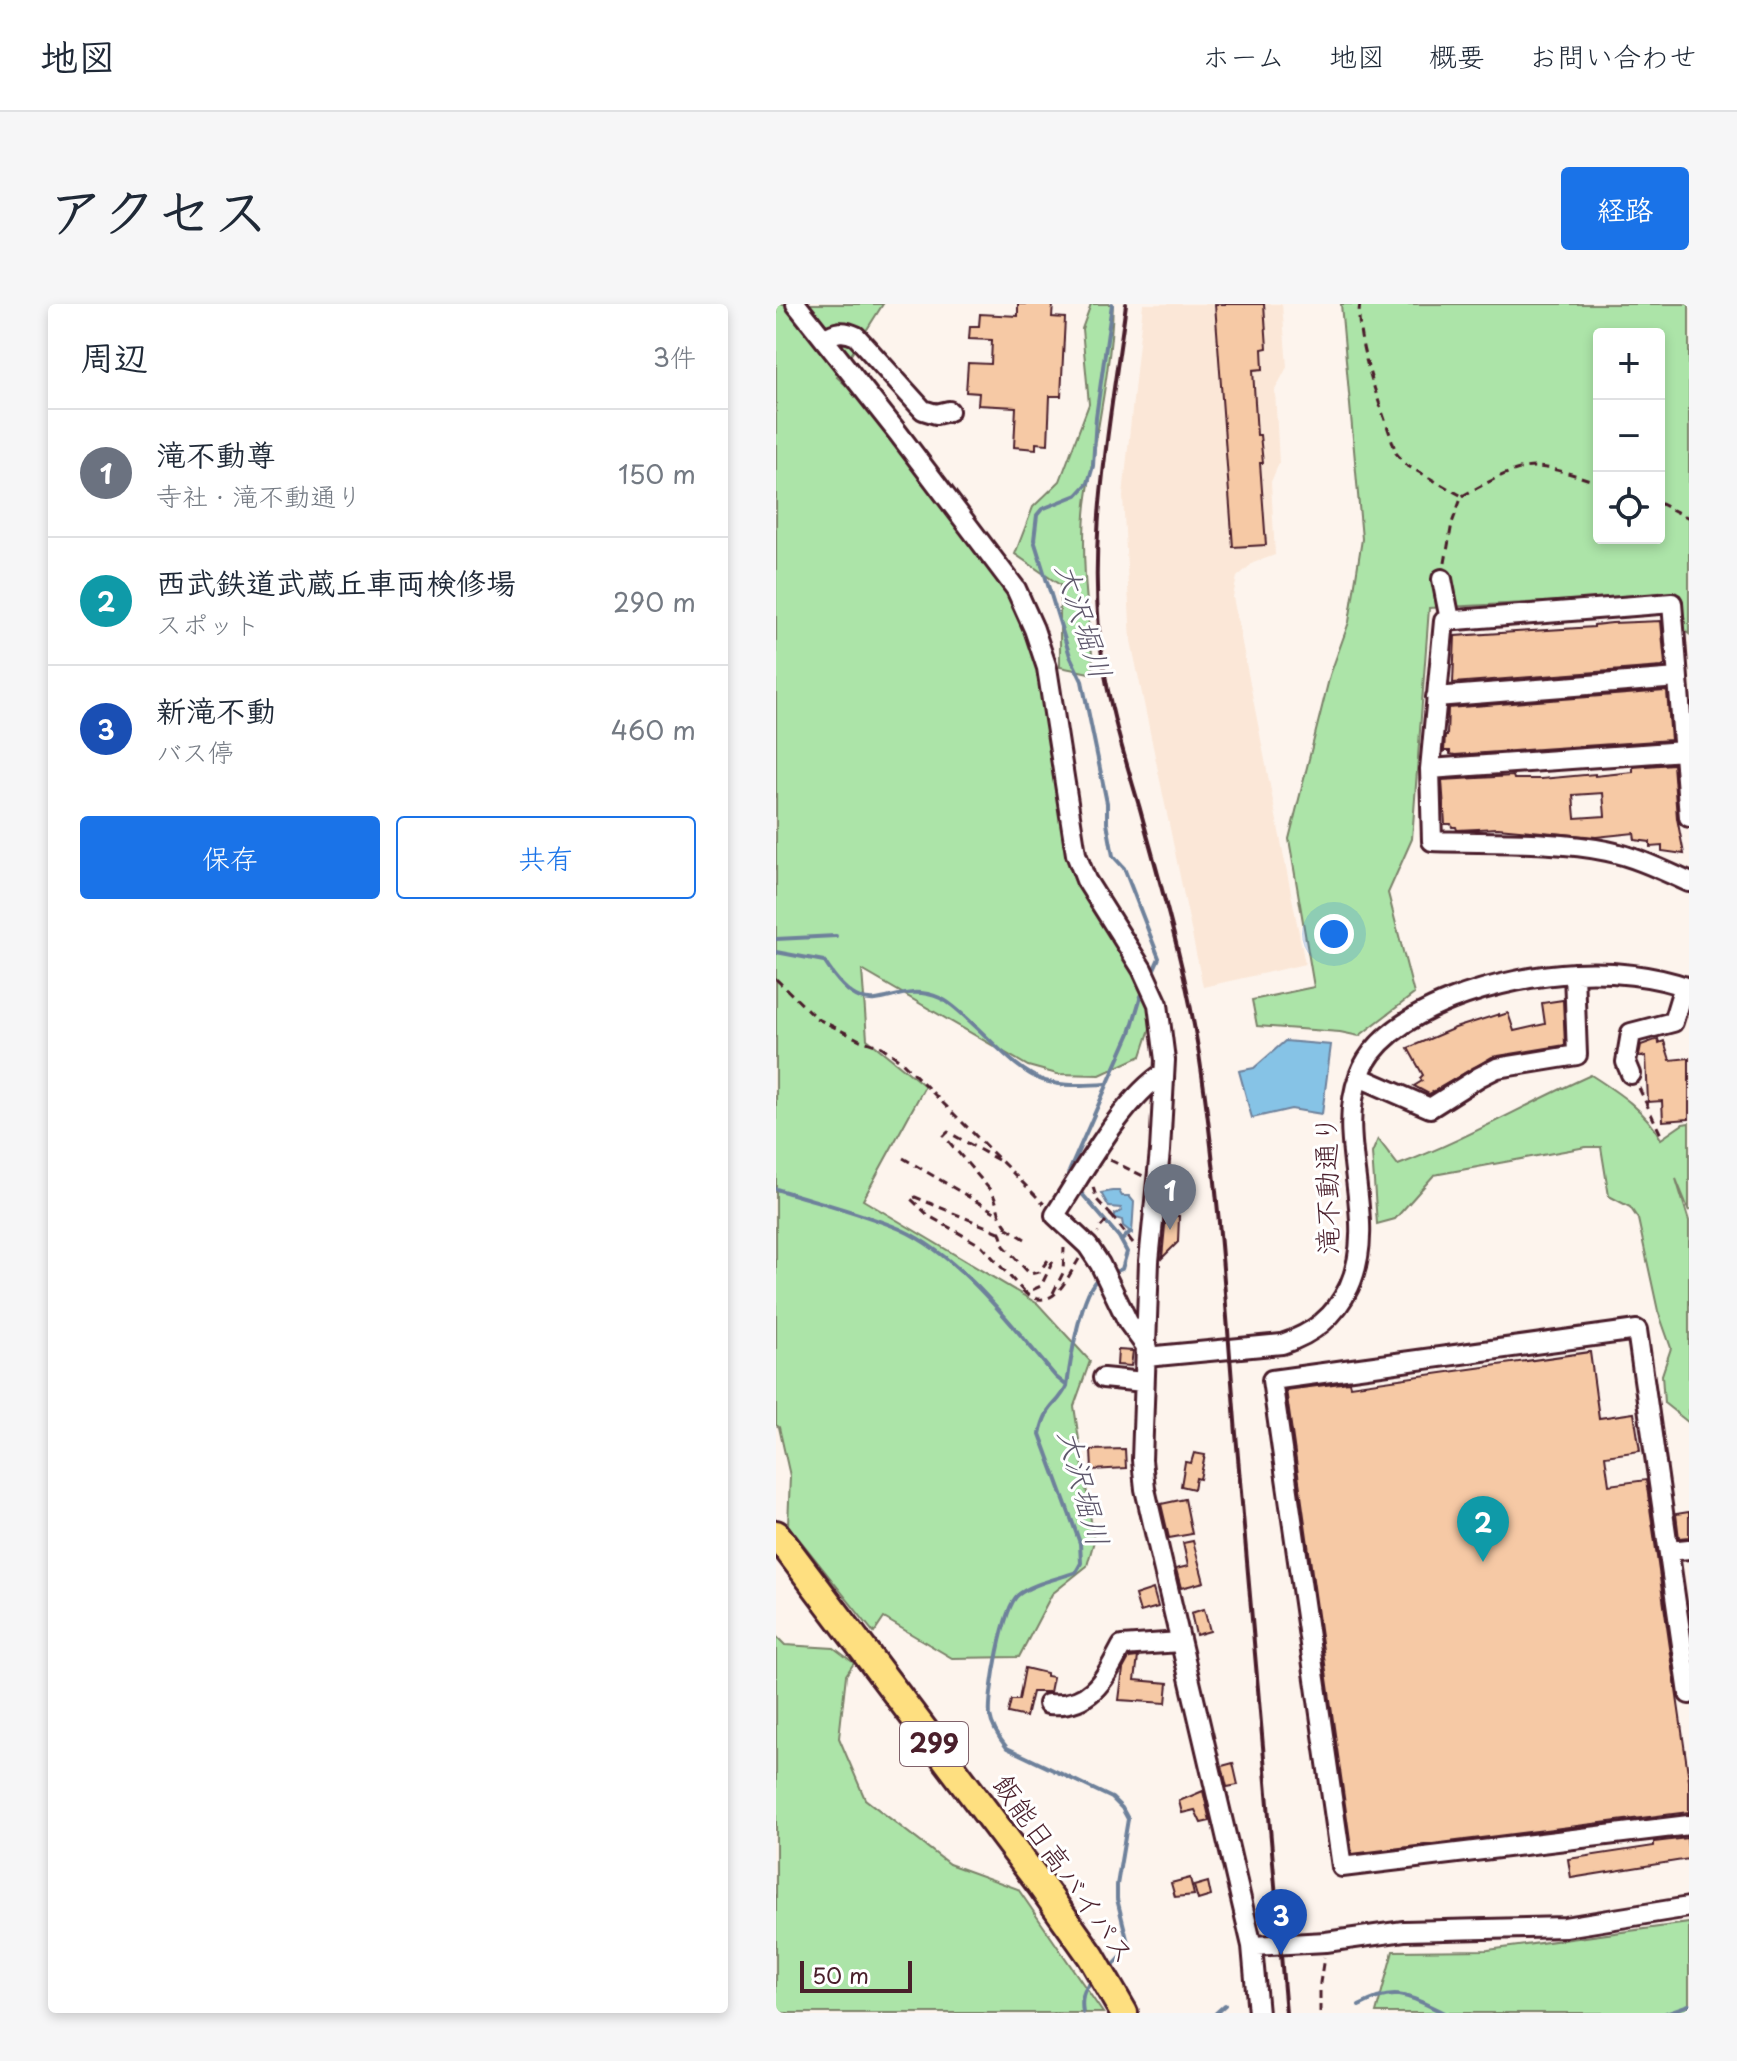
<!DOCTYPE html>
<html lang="ja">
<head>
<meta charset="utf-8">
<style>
  :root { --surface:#fff; --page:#f6f6f7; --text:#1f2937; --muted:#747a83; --line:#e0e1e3; --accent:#1a73e8 }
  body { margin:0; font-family:"Playpen Sans","Klee One",sans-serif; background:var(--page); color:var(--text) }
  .controls { position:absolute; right:24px; top:24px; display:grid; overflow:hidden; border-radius:8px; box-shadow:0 4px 12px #0003 }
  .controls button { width:72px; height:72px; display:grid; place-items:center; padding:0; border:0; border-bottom:2px solid var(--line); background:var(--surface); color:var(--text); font:40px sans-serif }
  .scale { position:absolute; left:24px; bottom:20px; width:112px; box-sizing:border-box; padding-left:8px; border:4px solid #4a1f2b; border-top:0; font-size:22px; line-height:28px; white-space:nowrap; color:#4a1f2b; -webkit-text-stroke:6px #fff; paint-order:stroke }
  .you { position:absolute; left:558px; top:630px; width:28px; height:28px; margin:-20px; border:6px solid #fff; border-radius:50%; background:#1a73e8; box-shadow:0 0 0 12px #1a73e833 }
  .badge { display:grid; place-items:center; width:52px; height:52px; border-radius:50%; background:var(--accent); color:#fff; font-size:26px; font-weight:700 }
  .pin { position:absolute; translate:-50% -66px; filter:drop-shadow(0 2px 4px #0008) }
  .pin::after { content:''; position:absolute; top:42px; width:28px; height:24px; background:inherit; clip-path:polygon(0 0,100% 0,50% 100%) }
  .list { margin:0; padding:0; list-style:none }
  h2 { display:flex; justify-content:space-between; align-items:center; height:104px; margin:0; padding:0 32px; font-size:34px }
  h2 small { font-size:26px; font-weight:400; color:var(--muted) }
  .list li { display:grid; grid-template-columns:52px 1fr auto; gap:24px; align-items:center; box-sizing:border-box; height:128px; padding:0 32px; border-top:2px solid var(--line) }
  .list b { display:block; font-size:30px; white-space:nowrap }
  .list p { margin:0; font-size:26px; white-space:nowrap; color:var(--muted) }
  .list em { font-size:26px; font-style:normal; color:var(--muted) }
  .actions { display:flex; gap:16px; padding:24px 32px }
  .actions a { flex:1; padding:18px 0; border:2px solid var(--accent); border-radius:8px; text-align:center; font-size:28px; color:var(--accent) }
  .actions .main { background:var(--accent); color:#fff }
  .icon { flex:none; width:44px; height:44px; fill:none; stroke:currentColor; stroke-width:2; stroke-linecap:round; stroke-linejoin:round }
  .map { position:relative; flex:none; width:913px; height:1709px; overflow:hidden; border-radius:8px }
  header { display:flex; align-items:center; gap:48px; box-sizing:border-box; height:112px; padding:0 40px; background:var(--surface); border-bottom:2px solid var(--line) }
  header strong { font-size:38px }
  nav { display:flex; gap:44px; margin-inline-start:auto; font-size:28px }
  .intro { display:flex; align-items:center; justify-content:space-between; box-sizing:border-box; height:192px; padding:0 48px }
  h1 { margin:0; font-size:56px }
  .button { padding:20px 36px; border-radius:8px; background:var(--accent); color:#fff; font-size:28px; font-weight:700 }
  main { display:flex; gap:48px; padding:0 48px }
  aside { flex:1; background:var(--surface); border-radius:8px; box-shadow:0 4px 12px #0003 }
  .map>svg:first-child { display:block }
  .built { fill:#fbe7d7 }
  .green { fill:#ace4a8; stroke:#7b826a; stroke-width:2; fill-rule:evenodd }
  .water { fill:#86c3e6; stroke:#6e819b; stroke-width:2 }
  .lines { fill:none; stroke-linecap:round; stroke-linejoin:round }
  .stream { stroke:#6e819b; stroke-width:4 }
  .building { fill:#f6c9a5; stroke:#4a1f2b; stroke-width:2; fill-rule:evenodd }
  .minor-casing { stroke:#4a1f2b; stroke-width:24 }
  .highway-casing { stroke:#4a1f2b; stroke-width:32 }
  .path { stroke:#4a1f2b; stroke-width:3; stroke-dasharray:8 6; stroke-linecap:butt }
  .minor { stroke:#fff; stroke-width:18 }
  .highway { stroke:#fedf80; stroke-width:26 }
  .rail { stroke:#4a1f2b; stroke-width:4 }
  .labels { text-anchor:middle; stroke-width:6; stroke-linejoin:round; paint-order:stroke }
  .shield { fill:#fff; stroke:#80626b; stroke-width:2 }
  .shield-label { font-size:26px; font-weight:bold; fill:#4a1f2b }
  .street-label { font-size:28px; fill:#4a1f2b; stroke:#fff }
  .water-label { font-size:30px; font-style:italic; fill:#5f586c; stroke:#fff }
</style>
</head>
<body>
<header>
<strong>地図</strong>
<nav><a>ホーム</a><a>地図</a><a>概要</a><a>お問い合わせ</a></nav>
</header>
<div class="intro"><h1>アクセス</h1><a class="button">経路</a></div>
<main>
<aside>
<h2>周辺<small>3件</small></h2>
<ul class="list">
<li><span class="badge" style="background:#6b7280">1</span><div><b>滝不動尊</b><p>寺社 · 滝不動通り</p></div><em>150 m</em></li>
<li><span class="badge" style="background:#0f9aa8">2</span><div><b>西武鉄道武蔵丘車両検修場</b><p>スポット</p></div><em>290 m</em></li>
<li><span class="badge" style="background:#1a4fb4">3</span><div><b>新滝不動</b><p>バス停</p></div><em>460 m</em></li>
</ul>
<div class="actions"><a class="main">保存</a><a>共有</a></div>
</aside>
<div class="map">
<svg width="913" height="1709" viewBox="0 0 913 1709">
  <rect width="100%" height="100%" fill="#fdf4ed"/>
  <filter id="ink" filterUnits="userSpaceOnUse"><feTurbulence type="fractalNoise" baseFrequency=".0125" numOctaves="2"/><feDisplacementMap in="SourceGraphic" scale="16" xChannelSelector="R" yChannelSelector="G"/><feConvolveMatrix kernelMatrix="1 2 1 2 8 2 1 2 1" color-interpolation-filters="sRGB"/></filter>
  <g filter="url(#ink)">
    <!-- built -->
    <path class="built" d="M 367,0 L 506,0 L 511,63 L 499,86 L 503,159 L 495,178 L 499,251 L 477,259 L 461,273 L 457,293 L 529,660 L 427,683 L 355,337 L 347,192 Z"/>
    <!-- green -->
    <path class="green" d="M 0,0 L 107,0 L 61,73 L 122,129 L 258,325 L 300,550 L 382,700 L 365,752 L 324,771 L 281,770 L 252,762 L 86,666 L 91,735 L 149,782 L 87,896 L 262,1000 L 314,1057 L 298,1102 L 318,1237 L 311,1262 L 276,1290 L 243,1353 L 176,1354 L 108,1314 L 98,1329 L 12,1221 L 14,1172 L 3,1123 L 0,1121 Z
      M 315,0 L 337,0 C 335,68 319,133 310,200 C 304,253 313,317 318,370 L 284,363 L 284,281 L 239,250 L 257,203 L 284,177 L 313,100 L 306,25 Z
      M 565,0 L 913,0 L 913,330 L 906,325 L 904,291 L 653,304 L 636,535 L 612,589 L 638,690 L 583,732 L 564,728 L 481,722 L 476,696 L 538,683 L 513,535 L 554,371 L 573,318 L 586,235 ZM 823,30 L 883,30 L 883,234 L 823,234 Z
      M 815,771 C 843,789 869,806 885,835 L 907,820 L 913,819 L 913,907 L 900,875 L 913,917 L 913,1119 L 888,1099 L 886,1071 L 895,1044 L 882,1007 L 862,915 L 854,903 L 833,892 L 825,843 L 810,843 L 658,871 L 619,915 L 601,920 L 596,849 L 602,835 L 622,861 C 689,836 750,800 815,771 Z
      M 0,1332 L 9,1341 L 58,1344 L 78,1359 L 70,1371 L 63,1434 L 89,1495 L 173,1560 L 242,1585 L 327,1709 L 0,1709 Z
      M 913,1619 L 913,1709 L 600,1709 L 617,1647 L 712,1646 Z"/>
    <!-- water -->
    <path class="water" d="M 509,737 L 555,741 L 546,810 L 515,805 L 476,814 L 463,767 L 478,764 Z
      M 336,887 L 343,887 L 346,892 L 353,892 L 358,898 L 356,929 L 347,922 L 346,916 L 339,914 L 339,910 L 346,907 L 345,904 L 333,903 L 325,889 Z"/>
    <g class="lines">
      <!-- stream -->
      <path class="stream" d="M 336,0 L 320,113 L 317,162 L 312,179 L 301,191 L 266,205 L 261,211 L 258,236 L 294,352 L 306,377 L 331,499 L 331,519 L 337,552 L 348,564 L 383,654 L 378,665
        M 0,635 L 60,632
        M 0,648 L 48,657 C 95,732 112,672 164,694 C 176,699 188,712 197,720 C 218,739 242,768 269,777 C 289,783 309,781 330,780
        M 295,878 L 292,870 L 354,729 L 365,692
        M 301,884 L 343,933 L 351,948 L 346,965 L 336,969
        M 0,885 C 41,898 84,908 124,925 C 186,953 237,1023 280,1073 L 291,1082
        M 345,937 L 354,928
        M 324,973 C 305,984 294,1059 291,1082 C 281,1103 270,1100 264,1130 L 304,1239 L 305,1259 L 300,1268 C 282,1275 257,1279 242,1291 C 227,1303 212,1391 214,1411 C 216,1424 223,1434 231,1444 L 336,1494 L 346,1504 L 352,1515 L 341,1581 L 341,1595 L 352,1639 L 348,1650 L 334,1665
        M 583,1702 C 620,1682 632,1692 668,1709
        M 307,1709 C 305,1696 306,1685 317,1677
        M 440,1709 L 449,1701
        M 890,1709 L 913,1701"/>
    </g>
    <!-- building -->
    <path class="building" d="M 242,0 L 277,0 L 276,13 L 289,14 L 285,92 L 274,92 L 272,140 L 260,139 L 260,145 L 238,143 L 240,103 L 202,101 L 203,89 L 190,88 L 192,59 L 215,60 L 216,36 L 193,35 L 194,22 L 203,22 L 204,10 L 242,12 Z
      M 439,0 L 488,0 L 491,44 L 486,45 L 487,65 L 477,66 L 481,131 L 484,131 L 487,159 L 484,159 L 490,241 L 457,243 Z
      M 885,317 L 889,361 L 886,363 L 677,379 L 679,332 L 818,323 L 818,321 L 836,319 Z
      M 889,387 L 891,388 L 895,436 L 679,451 L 674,450 L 674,447 L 668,447 L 669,432 L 671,432 L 672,404 Z
      M 897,460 L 901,514 L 908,550 L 886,547 L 886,542 L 874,543 L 874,538 L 859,536 L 858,529 L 820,533 L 722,524 L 681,526 L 680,523 L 676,523 L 675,520 L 669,520 L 666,476 L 737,472 L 738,475 L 765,475 L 819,470 L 819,472 L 857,468 L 857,463 ZM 827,489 L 829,512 L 799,514 L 797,491 Z
      M 787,696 L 789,741 L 716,753 L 653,790 L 638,782 L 646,777 L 644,774 L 647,771 L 632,744 L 679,724 L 723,710 L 723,712 L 732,709 L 738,727 L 769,720 L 766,699 Z
      M 882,735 L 883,739 L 888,737 L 894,756 L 913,754 L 913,815 L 887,817 L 886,797 L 872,798 L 870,752 L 864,753 L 863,751 L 865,741 Z
      M 390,911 L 403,912 L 402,938 L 386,954 Z
      M 342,1046 L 357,1047 L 355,1062 L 341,1061 Z
      M 814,1048 L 823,1114 L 858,1109 L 864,1147 L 829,1152 L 833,1181 L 870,1176 L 913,1476 L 913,1508 L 576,1550 L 510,1086 L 573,1078 L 574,1082 Z
      M 349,1145 L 350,1164 L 316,1166 L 315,1146 Z
      M 418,1149 L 429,1151 L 424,1175 L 420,1174 L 418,1185 L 405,1182 L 409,1158 L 415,1159 Z
      M 409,1195 L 416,1230 L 393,1234 L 385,1200 Z
      M 913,1208 L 913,1233 L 903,1234 L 900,1210 Z
      M 417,1237 L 428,1278 L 405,1284 L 400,1265 L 412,1262 L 407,1239 Z
      M 377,1285 L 382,1303 L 364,1308 L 359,1291 Z
      M 428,1305 L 434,1327 L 420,1331 L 415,1309 Z
      M 362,1353 L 359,1376 L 392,1379 L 390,1399 L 343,1396 L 347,1365 L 353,1354 Z
      M 249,1364 L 270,1369 L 270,1372 L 277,1373 L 274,1388 L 256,1388 L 250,1413 L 232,1409 L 235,1396 L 243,1396 Z
      M 457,1459 L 462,1481 L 451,1483 L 446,1462 Z
      M 427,1487 L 434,1517 L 425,1519 L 419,1506 L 406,1509 L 403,1497 Z
      M 911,1534 L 913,1555 L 795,1574 L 792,1555 L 878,1542 L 878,1538 Z
      M 414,1574 L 418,1591 L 399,1593 L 395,1579 Z
      M 432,1578 L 435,1592 L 422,1596 L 418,1582 Z"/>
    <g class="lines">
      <defs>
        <path id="minor" d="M 20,0 L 122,129 L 240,285 L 258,325 L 271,364 L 300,550 L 310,576 L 366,665 L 382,700 L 389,756 L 384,847 L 373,957 L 366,1156 L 369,1185 L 381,1237 L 476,1642 L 482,1709
          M 48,35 C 60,27 68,26 80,32 L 147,106 L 160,110 L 173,107
          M 666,275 L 674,316
          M 660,393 L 902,374
          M 654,465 L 908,447
          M 913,513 L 896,299 L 668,317 L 654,465 L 656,537 C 710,539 779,536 831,547 C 860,553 886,566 913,578
          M 855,770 L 850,758 L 855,729 L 897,718 L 908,682
          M 583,773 L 654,804 L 703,773 L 721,764 L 801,751 L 798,669
          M 371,1044 L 352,1018 L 324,960 L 312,942 L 279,911 C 306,870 347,794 388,769
          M 370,1053 L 506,1040 C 537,1030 559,1013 573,983 C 604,915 558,839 583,772 C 608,703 732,672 799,669 C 835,667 878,671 913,684
          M 327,1074 L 368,1078
          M 893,1247 L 913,1245
          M 913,1390 L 861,1026 L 496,1076 L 566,1563 L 913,1521
          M 272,1400 C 315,1404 328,1376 346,1342 L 404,1338
          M 476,1642 L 550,1638 L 628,1627 L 789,1623 L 913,1603"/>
        <path id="highway" d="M 0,1230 L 264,1580 L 315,1652 L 348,1709"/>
      </defs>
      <!-- minor casing -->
      <use href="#minor" class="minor-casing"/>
      <!-- highway casing -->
      <use href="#highway" class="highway-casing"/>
      <!-- path -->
      <path class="path" d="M 584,0 C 577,36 609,112 620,149 L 630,161 L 686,192
        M 883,199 L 913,214
        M 669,259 L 676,219 L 686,192 C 752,157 751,155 823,179
        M 0,675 L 40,714 L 84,736 L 106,743 L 125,757 L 268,900
        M 863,784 L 886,833
        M 127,854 L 222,910
        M 222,856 L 172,828 L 168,832 L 216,888 C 223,902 220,908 231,923
        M 334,856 L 367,872
        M 317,883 L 321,896 L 335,911 L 324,924 L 322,929
        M 335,911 L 357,939
        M 223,928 L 139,893 L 134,894 L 153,912 L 206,942 L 249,989
        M 249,935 L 231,924 L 224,928 L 228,942 L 254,970 L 263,968 L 272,956 L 277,957 L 265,982 L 249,989 C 277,1009 290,976 303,955
        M 277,989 L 287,969 L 288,944
        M 544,1709 L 544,1679 L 548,1653"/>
      <!-- minor -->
      <use href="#minor" class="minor"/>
      <!-- highway -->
      <use href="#highway" class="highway"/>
      <!-- rail -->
      <path class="rail" d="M 350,0 C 334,121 307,249 329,371 C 337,416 351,461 364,505 C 386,586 410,667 423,750 C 442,875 450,1003 460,1130 C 477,1323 493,1516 510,1709"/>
    </g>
  </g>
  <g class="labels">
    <!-- shield labels -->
    <rect class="shield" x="124" y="1418" width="68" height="44" rx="6"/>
    <g class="shield-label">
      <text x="158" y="1449">299</text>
    </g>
    <!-- street labels -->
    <g class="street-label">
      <text transform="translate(551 881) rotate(-91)" y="10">滝不動通り</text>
      <text transform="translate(288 1565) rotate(55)" y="10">飯能日高バイパス</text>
    </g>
    <!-- water labels -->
    <g class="water-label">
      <text transform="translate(307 317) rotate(72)" y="10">大沢堀川</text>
      <text transform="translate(307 1184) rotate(75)" y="10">大沢堀川</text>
    </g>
  </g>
</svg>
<div class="controls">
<button>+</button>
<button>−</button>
<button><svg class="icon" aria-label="locate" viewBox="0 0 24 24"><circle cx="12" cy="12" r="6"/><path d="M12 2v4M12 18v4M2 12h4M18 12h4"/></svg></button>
</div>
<div class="scale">50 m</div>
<div class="you"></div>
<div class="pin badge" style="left:394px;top:926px;background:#6b7280">1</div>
<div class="pin badge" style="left:707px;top:1258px;background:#0f9aa8">2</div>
<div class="pin badge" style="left:505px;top:1651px;background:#1a4fb4">3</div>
</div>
</main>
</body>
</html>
